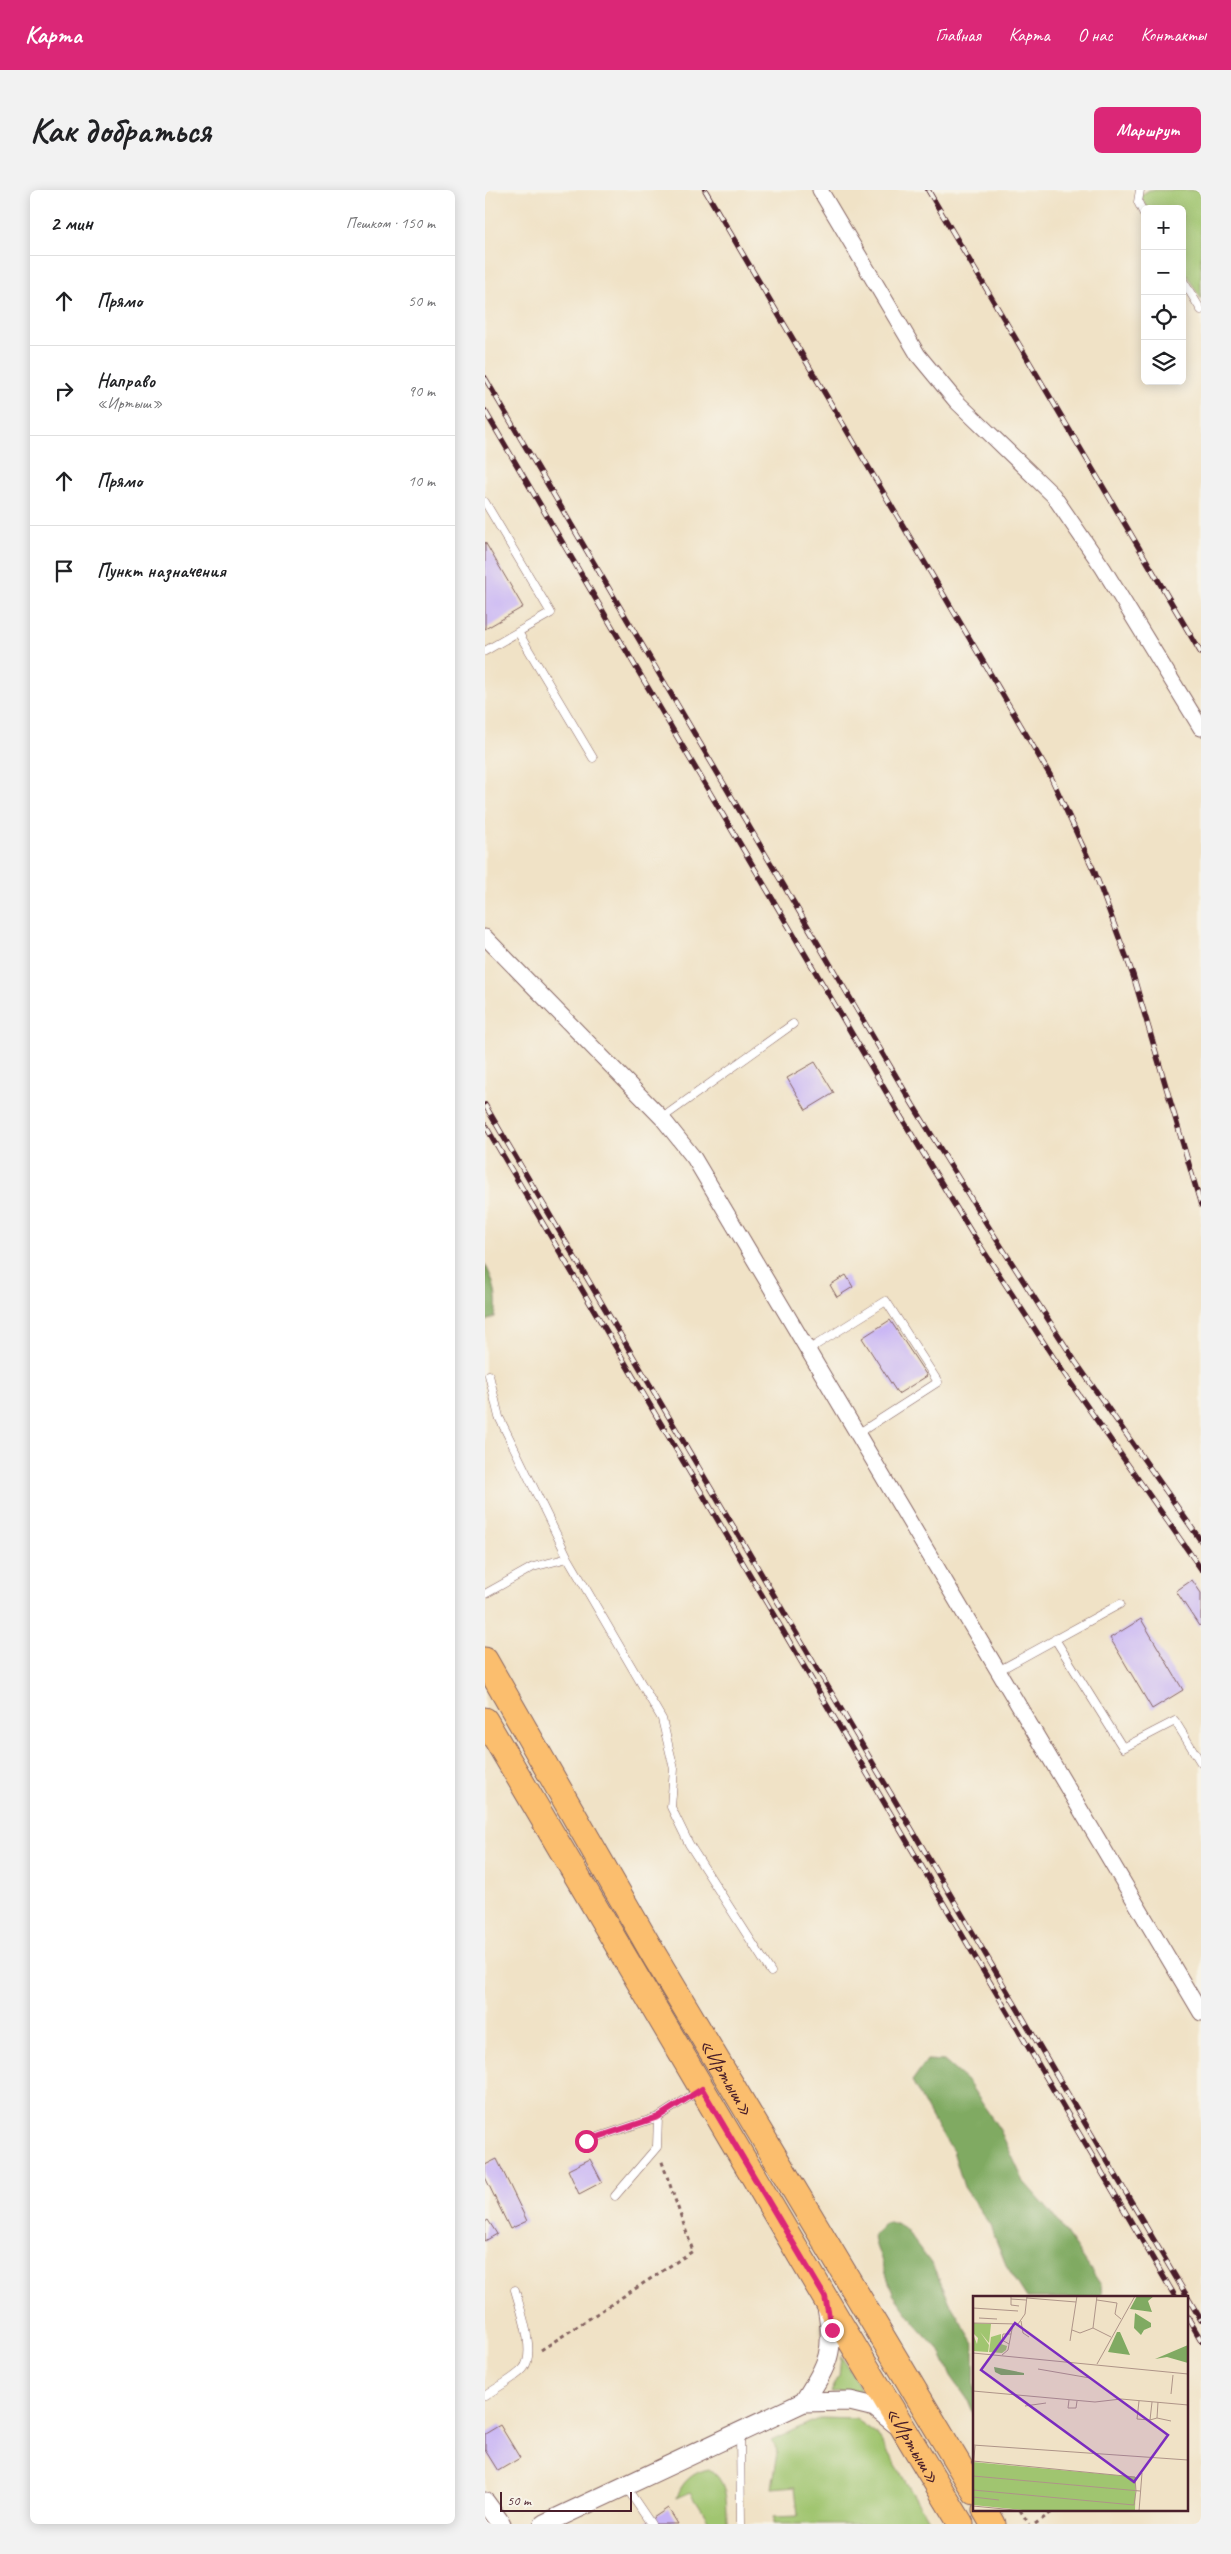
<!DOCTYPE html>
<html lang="ru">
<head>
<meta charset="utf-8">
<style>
  :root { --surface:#fff; --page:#f2f2f2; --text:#202124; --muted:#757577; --line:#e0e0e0; --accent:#db2777 }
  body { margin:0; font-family:Caveat,sans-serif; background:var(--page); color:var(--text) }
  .controls { position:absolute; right:15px; top:15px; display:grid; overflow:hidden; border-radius:8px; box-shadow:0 2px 12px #0003 }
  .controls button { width:45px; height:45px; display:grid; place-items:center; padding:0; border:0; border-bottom:1px solid var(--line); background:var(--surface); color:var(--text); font:25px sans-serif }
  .scale { position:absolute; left:15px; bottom:12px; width:132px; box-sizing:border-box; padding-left:5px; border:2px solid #4a1f2b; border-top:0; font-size:14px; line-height:18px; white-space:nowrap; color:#4a1f2b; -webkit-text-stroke:4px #f7f3e8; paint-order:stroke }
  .stop { position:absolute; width:15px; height:15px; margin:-11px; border:4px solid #db2777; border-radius:50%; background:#fff }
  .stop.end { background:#db2777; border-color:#fff; box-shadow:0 1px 5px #0008 }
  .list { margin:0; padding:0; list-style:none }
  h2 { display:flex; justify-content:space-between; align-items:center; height:65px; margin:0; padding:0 20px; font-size:21px }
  h2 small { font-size:16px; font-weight:400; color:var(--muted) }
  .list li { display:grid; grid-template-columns:32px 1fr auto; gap:15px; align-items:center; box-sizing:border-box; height:90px; padding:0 20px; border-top:1px solid var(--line) }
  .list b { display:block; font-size:19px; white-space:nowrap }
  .list p { margin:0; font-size:16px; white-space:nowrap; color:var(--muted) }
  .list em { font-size:16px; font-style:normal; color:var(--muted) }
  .icon { flex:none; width:28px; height:28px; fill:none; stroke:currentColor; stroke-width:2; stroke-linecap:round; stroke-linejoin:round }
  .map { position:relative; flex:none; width:716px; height:2334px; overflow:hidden; border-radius:8px }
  header { display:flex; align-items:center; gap:30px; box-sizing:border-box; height:70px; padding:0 25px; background:var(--accent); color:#fff }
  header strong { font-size:24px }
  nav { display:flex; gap:28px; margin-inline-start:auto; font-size:18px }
  .intro { display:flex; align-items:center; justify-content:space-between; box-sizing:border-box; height:120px; padding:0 30px }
  h1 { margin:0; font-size:35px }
  .button { padding:12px 22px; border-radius:8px; background:var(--accent); color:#fff; font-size:18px; font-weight:700 }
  main { display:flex; gap:30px; padding:0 30px }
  aside { flex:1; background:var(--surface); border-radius:8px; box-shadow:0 2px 12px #0003 }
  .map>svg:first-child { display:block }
  .green { fill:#a0c570; stroke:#75724e }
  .forest { fill:#80aa62; stroke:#656446 }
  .building { fill:#c7b3f5 }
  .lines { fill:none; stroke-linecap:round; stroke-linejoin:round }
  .service-casing { stroke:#846361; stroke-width:9 }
  .minor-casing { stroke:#846361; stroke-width:17 }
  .tertiary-casing { stroke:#846361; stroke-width:21 }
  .primary-casing { stroke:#846361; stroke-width:27 }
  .path { stroke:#846361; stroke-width:3; stroke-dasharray:4 4; stroke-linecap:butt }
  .service { stroke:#fff; stroke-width:8 }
  .minor { stroke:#fff; stroke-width:15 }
  .tertiary { stroke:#fff; stroke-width:19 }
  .primary { stroke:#fbbe6e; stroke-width:25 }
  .rail-casing { stroke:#4a1f2b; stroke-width:5.5 }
  .rail { stroke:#f7f3e8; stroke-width:4; stroke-dasharray:11; stroke-linecap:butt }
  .route { stroke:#db2777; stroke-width:6 }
  .labels { text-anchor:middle; stroke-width:4; stroke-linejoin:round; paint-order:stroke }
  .street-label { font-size:21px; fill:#4a1f2b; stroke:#f7f3e8 }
  .inset-road { fill:none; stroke:#ae9488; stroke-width:1 }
  .view { fill:#7b2cbf; fill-opacity:0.15; stroke:#7b2cbf; stroke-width:2.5 }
  .inset-edge { fill:none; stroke:#4a1f2b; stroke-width:2.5 }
</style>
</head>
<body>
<header>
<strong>Карта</strong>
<nav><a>Главная</a><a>Карта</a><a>О нас</a><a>Контакты</a></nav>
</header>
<div class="intro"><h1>Как добраться</h1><a class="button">Маршрут</a></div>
<main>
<aside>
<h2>2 мин<small>Пешком · 150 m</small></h2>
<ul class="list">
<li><svg class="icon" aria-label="ahead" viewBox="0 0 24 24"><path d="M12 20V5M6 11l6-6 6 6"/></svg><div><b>Прямо</b></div><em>50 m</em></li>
<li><svg class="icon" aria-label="right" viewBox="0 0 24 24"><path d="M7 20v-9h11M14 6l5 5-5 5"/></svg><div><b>Направо</b><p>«Иртыш»</p></div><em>90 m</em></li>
<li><svg class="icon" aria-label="ahead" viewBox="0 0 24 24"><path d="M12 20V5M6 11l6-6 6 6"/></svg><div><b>Прямо</b></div><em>10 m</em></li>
<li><svg class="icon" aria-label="arrive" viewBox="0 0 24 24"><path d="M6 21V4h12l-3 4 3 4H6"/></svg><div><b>Пункт назначения</b></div></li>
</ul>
</aside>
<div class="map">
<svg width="716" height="2334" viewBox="0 0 716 2334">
  <rect width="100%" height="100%" fill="#f7f3e8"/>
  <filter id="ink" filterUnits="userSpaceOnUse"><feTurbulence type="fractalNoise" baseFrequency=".02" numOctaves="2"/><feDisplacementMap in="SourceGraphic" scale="10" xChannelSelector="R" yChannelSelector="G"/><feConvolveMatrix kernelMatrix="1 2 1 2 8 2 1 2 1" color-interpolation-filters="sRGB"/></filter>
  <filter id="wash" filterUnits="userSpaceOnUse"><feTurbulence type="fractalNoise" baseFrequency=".0096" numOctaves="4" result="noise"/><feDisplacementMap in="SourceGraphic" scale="20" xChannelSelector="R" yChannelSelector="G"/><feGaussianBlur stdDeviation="1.12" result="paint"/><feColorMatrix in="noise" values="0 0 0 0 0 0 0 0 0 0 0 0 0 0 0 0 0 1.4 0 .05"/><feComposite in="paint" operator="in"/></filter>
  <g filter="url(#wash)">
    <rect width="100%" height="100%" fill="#f0e2c6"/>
    <!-- green -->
    <path class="green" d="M 664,0 L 716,0 L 716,109 L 697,77 L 697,19 L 663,19 L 655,6 Z
      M 356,2166 L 377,2201 L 346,2202 L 354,2186 Z
      M 335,2228 L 371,2229 L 392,2244 L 446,2334 L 288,2334 L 288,2327 L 313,2326 L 310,2296 L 287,2298 L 293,2263 L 287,2250 Z
      M 224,2279 C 243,2291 242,2314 242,2334 L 226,2334 L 206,2302 L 192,2308 C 196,2292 208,2282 224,2279 Z"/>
    <!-- forest -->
    <path class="forest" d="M 0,1074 C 9,1091 14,1109 10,1127 L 0,1132 Z
      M 442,1870 L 459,1871 L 483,1892 L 515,1940 L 539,1992 L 570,2027 L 616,2095 L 617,2108 L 542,2108 L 521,2075 L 505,2035 L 479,1997 L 468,1961 L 453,1939 L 427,1891 Z
      M 400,2033 L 411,2033 L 421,2040 L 448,2076 L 466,2115 L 489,2153 L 490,2227 L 483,2210 L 466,2186 L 455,2161 L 432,2136 L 408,2104 L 388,2046 Z"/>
    <g id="blocks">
      <!-- building -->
      <path class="building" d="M 0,352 L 38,417 L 0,439 Z
        M 330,872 L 349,903 L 321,920 L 302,888 Z
        M 361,1085 L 368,1097 L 352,1107 L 345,1095 Z
        M 405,1130 L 442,1186 L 413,1204 L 377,1148 Z
        M 707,1390 L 716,1403 L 716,1434 L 714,1436 L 691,1401 Z
        M 656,1429 L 698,1500 L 667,1519 L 625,1448 Z
        M 12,1969 L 42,2031 L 25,2039 L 0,1987 L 0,1975 Z
        M 105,1969 L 117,1992 L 94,2004 L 83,1980 Z
        M 3,2030 L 12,2044 L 0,2051 L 0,2032 Z
        M 15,2235 L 35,2268 L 13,2281 L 0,2260 L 0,2244 Z
        M 183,2318 L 193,2334 L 159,2334 Z"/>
    </g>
  </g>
  <g filter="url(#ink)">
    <use href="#blocks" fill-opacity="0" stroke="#846361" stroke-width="1"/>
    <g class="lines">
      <defs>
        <path id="service" d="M 655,0 L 653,12 L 660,26
          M 697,89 L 716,120
          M 0,312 L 66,423 L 0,461
          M 33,442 L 108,568
          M 177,928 L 308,834
          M 323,1160 L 401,1111 L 453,1192 L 374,1243
          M 4,1185 L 14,1227 L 83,1368 L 177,1529 L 189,1579 L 186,1617 L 204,1654 L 286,1782
          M 0,1404 L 48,1377 L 83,1368
          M 570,1449 L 638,1558 L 690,1531 L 716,1573
          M 513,1481 L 635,1414
          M 101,1951 L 173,1927 L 215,1900
          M 130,2006 L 172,1957 L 173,1927
          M 0,2206 C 12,2197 29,2189 38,2179 C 52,2164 35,2118 30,2100
          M 255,2244 L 256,2334
          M 141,2297 L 166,2334"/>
        <path id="minor" d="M 335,0 L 433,165 L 471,211 L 568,305 L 618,378 L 716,538
          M 0,747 L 177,928 L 209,968 L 716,1823"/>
        <path id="tertiary" d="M 319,2212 C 342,2175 351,2162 342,2118
          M 0,2312 L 16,2334
          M 59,2334 L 319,2212 L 365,2211 L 390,2217 L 411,2234"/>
        <g id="primary">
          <path id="s1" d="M 0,1470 L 169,1765 L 490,2302"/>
          <path id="s2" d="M 0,1530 L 353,2130 L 476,2334"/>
          <path d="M 500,2320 L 508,2334"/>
        </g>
      </defs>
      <!-- service casing -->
      <use href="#service" class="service-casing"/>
      <!-- minor casing -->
      <use href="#minor" class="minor-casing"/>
      <!-- tertiary casing -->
      <use href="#tertiary" class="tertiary-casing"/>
      <!-- primary casing -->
      <use href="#primary" class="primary-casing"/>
      <!-- path -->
      <path class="path" d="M 56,2160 L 208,2061 L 176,1969
        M 535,2320 L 544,2334
        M 550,2334 L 570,2320"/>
      <!-- service -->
      <use href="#service" class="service"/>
      <!-- minor -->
      <use href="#minor" class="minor"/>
      <!-- tertiary -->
      <use href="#tertiary" class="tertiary"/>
      <!-- primary -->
      <use href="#primary" class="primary"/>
      <defs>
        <path id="rail" d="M 220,0 L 565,585 L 610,683 L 648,785 L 716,1015
          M 443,0 L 716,463
          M 0,188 L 428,915 L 503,1036 L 590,1171 L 716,1351
          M 0,221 L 413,922 L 488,1045 L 578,1182 L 716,1379
          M 0,915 L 716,2130
          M 0,935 L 691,2108
          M 702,2126 L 716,2150"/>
      </defs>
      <!-- rail casing -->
      <use href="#rail" class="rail-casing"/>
      <!-- rail -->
      <use href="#rail" class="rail"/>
    </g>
  </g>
  <g class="lines" filter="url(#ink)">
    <!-- route -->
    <path class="route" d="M 101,1951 L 173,1927 L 217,1899 L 340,2107 L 347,2140"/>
  </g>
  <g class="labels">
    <!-- street labels -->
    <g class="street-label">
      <text dy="7" stroke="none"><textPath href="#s1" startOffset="482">«Иртыш»</textPath></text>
      <text dy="7" stroke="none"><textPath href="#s2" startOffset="842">«Иртыш»</textPath></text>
    </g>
  </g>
  <!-- overview -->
  <g transform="translate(488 2106)">
    <rect width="215" height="215" fill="#f0e2c6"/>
    <path d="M 0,27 L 18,28 L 16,47 L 7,36 L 16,49 L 15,56 L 0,55 L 0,38 L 4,48 L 5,42 L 0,37 ZM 28,38 L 28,48 L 34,50 L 33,54 L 29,57 L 16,56 L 18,41 ZM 0,166 L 163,181 L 162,215 L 59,215 L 0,209 Z" fill="#a0c570"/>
    <path d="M 164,0 L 181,0 L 175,5 L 179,16 L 157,13 ZM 162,17 L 178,27 L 178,31 L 171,34 L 168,39 L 161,32 ZM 144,36 L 147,36 L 157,59 L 135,56 ZM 215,49 L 215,67 L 194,61 L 182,63 ZM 21,71 L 51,77 L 51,79 L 28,79 L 22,76 Z" fill="#80aa62"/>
    <path class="inset-road" d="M 38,0 L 38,9 L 46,10M 54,2 L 103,6M 38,3 L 53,4M 124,4 L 144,7 L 142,18 L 148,23M 0,12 L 45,15M 6,22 L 24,23M 48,25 L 50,37 L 56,41M 0,27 L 45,28 L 52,18 L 54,0M 120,32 L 124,0M 99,34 L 107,37 L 120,32 L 138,41M 97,45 L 104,0M 36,48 L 29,44 L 30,38 L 38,38M 0,57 L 215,78M 29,59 L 35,54 L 40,28M 124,68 L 162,0M 65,73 L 117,82M 0,95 L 122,106 L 148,103 L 215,109M 198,98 L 200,79M 96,104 L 95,112 L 103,112 L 104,105M 166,105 L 164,123 L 177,124M 179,106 L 177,124 L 184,122M 185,106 L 184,122 L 198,125M 52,110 L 73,107M 0,149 L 215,164M 0,165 L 162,181 L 163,195M 0,173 L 2,150M 0,180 L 167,195M 0,194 L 161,209 L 163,195M 0,201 L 26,204M 0,210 L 52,215M 166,215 L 169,177"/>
    <path class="view" d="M 42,27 L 195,139 L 161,186 L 8,74 Z"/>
    <rect width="215" height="215" class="inset-edge"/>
  </g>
</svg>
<div class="controls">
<button>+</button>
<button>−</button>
<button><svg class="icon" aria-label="locate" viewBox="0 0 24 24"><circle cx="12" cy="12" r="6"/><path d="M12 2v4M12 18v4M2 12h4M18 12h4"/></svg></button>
<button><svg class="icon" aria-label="layers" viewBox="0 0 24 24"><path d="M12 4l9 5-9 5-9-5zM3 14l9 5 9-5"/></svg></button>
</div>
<div class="scale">50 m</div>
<div class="stop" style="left:101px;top:1951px"></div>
<div class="stop end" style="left:347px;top:2140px"></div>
</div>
</main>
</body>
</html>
